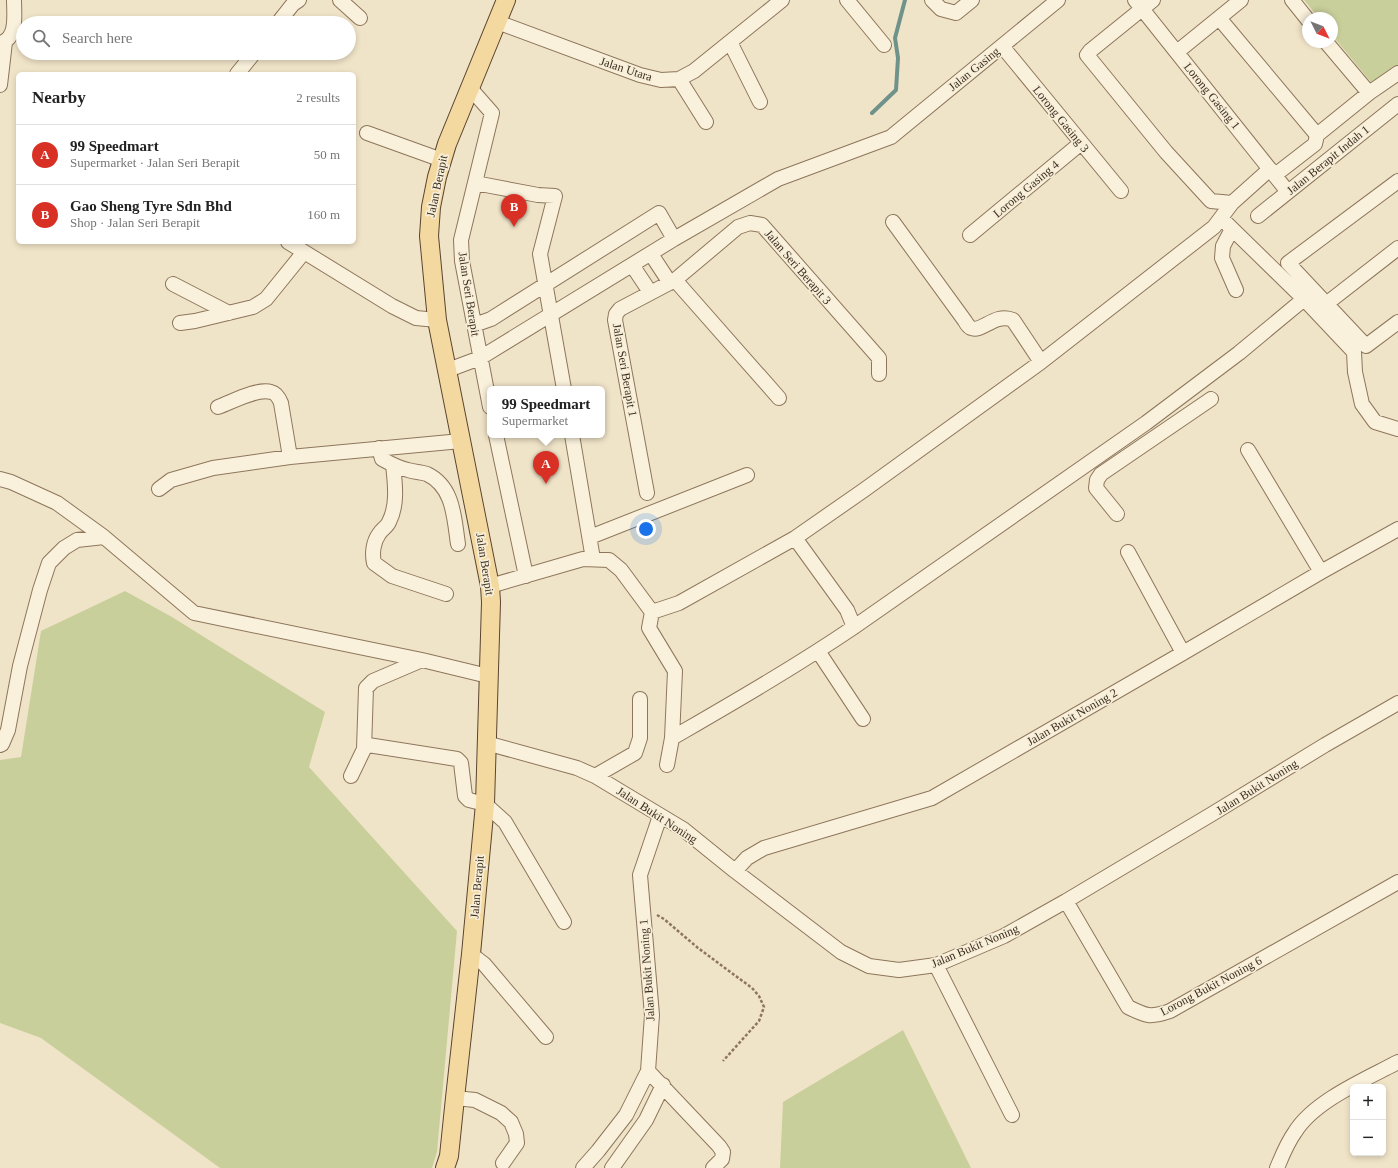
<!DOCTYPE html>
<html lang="en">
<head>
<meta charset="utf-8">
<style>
  :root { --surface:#fff; --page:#f6f6f6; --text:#222; --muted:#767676; --line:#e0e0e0; --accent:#d93025 }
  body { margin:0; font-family:"Times New Roman",serif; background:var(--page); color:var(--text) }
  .controls { position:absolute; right:12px; bottom:12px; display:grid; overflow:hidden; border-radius:6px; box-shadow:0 2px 6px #0003 }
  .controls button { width:36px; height:36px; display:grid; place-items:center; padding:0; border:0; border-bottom:1px solid var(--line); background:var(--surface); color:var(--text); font:20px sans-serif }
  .compass { position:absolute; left:1302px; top:12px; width:36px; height:36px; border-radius:50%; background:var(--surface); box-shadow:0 2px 6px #0003; rotate:132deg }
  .you { position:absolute; left:646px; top:529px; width:14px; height:14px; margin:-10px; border:3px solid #fff; border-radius:50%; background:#1a73e8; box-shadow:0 0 0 6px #1a73e833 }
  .badge { display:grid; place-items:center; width:26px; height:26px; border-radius:50%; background:var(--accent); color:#fff; font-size:13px; font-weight:700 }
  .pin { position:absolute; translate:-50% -33px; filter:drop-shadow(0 1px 2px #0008) }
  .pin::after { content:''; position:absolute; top:21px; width:14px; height:12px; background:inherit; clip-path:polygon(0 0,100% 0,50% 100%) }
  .popup { position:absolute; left:487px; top:386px; width:118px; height:52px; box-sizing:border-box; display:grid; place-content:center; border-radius:6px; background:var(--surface); filter:drop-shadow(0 1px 3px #0005); font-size:13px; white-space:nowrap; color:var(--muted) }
  .popup b { font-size:15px; color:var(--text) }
  .popup::after { content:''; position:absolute; left:50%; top:100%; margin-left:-8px; border:8px solid transparent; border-top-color:var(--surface) }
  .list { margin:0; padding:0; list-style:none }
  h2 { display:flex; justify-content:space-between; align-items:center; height:52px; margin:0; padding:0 16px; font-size:17px }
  h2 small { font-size:13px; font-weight:400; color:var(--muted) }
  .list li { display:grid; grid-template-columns:26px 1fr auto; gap:12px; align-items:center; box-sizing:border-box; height:60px; padding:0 16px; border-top:1px solid var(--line) }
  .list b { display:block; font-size:15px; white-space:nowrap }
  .list p { margin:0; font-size:13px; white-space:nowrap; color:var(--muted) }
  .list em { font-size:13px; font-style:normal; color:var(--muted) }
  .icon { flex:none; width:22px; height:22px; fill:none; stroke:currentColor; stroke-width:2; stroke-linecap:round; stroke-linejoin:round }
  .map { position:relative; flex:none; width:1398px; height:1168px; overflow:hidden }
  .search { position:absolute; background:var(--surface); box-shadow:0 2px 6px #0003; left:16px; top:16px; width:340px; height:44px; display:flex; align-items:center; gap:10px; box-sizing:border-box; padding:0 14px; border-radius:22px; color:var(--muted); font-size:15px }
  .panel { position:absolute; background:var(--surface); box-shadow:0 2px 6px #0003; left:16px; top:72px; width:340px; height:172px; border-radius:6px }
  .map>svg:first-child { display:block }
  .green { fill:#c9cf9b }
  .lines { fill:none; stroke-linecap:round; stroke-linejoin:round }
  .stream { stroke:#6f938a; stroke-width:4 }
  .minor-casing { stroke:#8d765c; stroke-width:16 }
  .major-casing { stroke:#5b4430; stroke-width:20 }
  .path { stroke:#8d765c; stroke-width:2.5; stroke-dasharray:3 2; stroke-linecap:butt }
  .minor { stroke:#faf1dc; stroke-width:14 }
  .major { stroke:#f3d9a0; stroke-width:18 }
  .labels { text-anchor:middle; stroke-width:3.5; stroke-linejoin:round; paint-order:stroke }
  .street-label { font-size:12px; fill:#3d2e20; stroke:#f7eed8 }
</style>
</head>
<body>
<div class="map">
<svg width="1398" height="1168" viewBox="0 0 1398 1168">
  <rect width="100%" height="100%" fill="#f0e4c8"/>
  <!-- green -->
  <path class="green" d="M 1304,0 L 1398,0 L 1398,68 L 1375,87 L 1332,35 L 1332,18 L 1319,18 Z
    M 125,591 L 172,617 L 325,712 L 309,767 L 457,931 L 437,1152 L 432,1168 L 220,1168 L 41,1038 L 0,1023 L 0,760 L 21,757 L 41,631 Z
    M 903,1030 L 971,1168 L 780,1168 L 783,1102 Z"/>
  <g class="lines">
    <!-- stream -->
    <path class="stream" d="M 872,113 L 896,90 L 898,58 L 895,38 L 905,0"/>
    <defs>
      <path id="minor" d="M 340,0 L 360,18
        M 847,0 L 884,45
        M 932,0 L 941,9 L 956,13 L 972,0
        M 1135,0 L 1288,192
        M 1153,0 L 1090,51 L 1087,55 L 1166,152 L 1211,201 L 1232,203
        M 1292,0 L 1308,20
        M 1219,18 L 1317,135
        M 497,22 L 640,75 L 661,80 L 679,79 L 694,71 L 782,0
        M 278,23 L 293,4 L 299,0
        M 730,42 L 760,102
        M 1326,42 L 1369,93
        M 0,43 C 18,39 14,14 14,0
        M 1002,46 L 1121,191
        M 1177,52 L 1241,0
        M 237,74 L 254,53
        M 679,79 L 706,122
        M 0,85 L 5,42
        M 470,88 L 492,113 L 461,240 L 462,261 L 490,407
        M 367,133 L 442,160
        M 1275,175 L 1315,144 L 1317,135 L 1369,93 L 1398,73
        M 1398,181 L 1288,263 L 1366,346 L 1398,322
        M 475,183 L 538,195 L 555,196 L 540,254 L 564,389
        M 1258,216 L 1398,104
        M 1221,218 L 1304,299 L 1354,352 L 1355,372 L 1362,404 L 1375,422 L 1398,429
        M 893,222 L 965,321 C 966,323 969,327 971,328 C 982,333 995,312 1013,320 L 1041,362
        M 1232,229 L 1223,246 L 1222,258 L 1236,290
        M 970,235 L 1081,143
        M 288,242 L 392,306 L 416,318 L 437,320
        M 651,254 L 670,283
        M 632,265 L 650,292
        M 675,280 L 779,398
        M 173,284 L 229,313
        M 1326,304 L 1398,248
        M 180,323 L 195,321 L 253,307 L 266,299 L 304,252
        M 474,325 L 491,319 L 659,213 L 674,239
        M 448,370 L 480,358 L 674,239 L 778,179 L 891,137 L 1058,0
        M 218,407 C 232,402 257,388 271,392 C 276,393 279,398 281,403 L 290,457
        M 496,435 L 526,576
        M 572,435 L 593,559
        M 379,448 L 382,459 C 391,464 399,468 408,470 C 414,472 421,472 427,474 C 454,487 454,518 458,544
        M 1248,450 L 1321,572
        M 393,465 C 395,483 398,505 389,522 C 387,527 382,529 379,534 C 373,542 372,554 374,563 L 392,576 L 446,594
        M 0,479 L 11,482 L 57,503 L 104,537 L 194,613 L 422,660 L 488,676
        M 159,489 L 171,480 L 213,468 L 290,457 L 461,441
        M 647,493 L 615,320 L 616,314 L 620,309 L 675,280 L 738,227 L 750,223 L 762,225 L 879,358 L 879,374
        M 1117,514 L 1096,488 L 1097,480 L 1101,474 L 1211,399
        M 590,537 L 747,475
        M 795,538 L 847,610 L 854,627
        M 1128,552 L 1183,653
        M 490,586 L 583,559 L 609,560 L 621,570 L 652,612 L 679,603 L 795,538 L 864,490 L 1041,362 L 1214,227 L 1232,203 L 1270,169
        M 652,612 L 649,628 L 675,671 L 672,738 L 667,765
        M 818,651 L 863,719
        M 672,738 C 734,702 795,667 854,627 L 1146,423 L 1239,353 L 1304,299
        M 486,743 L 577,768 L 595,776 L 683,829 L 735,871 L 841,952 L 869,966 L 899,970 L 936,965 L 1004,936 L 1066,901 L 1212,814 L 1325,745 L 1398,703
        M 0,745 L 2,744 L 8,730 L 20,666 L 40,590 L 49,563 L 64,548 L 77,540 L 104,537
        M 364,749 L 366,688 L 373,681 L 422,660
        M 351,776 L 364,749 L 368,745 L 457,759 L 461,763 L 465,796 L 469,800 L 485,804 L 505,822 L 564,922
        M 595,776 L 635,753 L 640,738 L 640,699
        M 660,816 L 640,875 L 652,1015 L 648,1071 L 719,1146 L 723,1152 L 722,1159 L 713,1168
        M 735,871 L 747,858 L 764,848 L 932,798 L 1183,653 L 1321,572 L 1398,529
        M 1066,901 L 1128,1007 C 1146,1016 1150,1018 1170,1011 L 1398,882
        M 471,954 L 484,964 L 546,1037
        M 936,965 L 1012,1115
        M 455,1098 L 475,1100 L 501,1113 L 511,1122 L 516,1134 L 517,1143 L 503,1163
        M 583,1168 L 598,1151 L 626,1115 L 648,1071
        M 612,1168 L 646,1120 L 663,1085
        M 1277,1168 C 1282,1156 1287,1143 1295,1132 C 1314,1101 1366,1079 1398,1062"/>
      <path id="major" d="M 445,1168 L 449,1156 L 455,1098 L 471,954 L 485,804 L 491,602 L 490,586 L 437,320 L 429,236 L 431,207 L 437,177 L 447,144 L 506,0"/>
    </defs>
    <!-- minor casing -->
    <use href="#minor" class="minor-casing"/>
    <!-- major casing -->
    <use href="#major" class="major-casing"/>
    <!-- path -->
    <path class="path" d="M 657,915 L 664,919 L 698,948 L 752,988 L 759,996 L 764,1007 L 759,1021 L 723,1061"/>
    <!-- minor -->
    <use href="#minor" class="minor"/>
    <!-- major -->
    <use href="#major" class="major"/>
  </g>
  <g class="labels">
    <!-- street labels -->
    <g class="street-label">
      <text transform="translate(626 69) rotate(18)" y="4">Jalan Utara</text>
      <text transform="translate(974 69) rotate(-39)" y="4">Jalan Gasing</text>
      <text transform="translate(1212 96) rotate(51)" y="4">Lorong Gasing 1</text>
      <text transform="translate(1061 119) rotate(51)" y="4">Lorong Gasing 3</text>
      <text transform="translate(1328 160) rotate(-39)" y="4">Jalan Berapit Indah 1</text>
      <text transform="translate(437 186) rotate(-78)" y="4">Jalan Berapit</text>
      <text transform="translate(1026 189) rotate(-40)" y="4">Lorong Gasing 4</text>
      <text transform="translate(798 267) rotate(49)" y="4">Jalan Seri Berapit 3</text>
      <text transform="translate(469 294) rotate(81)" y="4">Jalan Seri Berapit</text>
      <text transform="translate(625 370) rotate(80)" y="4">Jalan Seri Berapit 1</text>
      <text transform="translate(485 564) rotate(81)" y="4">Jalan Berapit</text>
      <text transform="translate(1072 717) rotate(-30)" y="4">Jalan Bukit Noning 2</text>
      <text transform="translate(1257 787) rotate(-32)" y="4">Jalan Bukit Noning</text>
      <text transform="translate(657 815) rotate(33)" y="4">Jalan Bukit Noning</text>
      <text transform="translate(477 887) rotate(-85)" y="4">Jalan Berapit</text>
      <text transform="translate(975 946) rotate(-23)" y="4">Jalan Bukit Noning</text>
      <text transform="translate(647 970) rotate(-94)" y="4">Jalan Bukit Noning 1</text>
      <text transform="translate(1211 986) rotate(-28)" y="4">Lorong Bukit Noning 6</text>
    </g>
  </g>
</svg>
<div class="controls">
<button>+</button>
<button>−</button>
</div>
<svg class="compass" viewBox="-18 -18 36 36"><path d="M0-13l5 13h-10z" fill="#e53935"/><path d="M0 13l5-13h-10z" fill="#767676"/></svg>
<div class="you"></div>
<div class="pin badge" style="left:546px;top:484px">A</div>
<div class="popup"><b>99 Speedmart</b>Supermarket</div>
<div class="pin badge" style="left:514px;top:227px">B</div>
<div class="search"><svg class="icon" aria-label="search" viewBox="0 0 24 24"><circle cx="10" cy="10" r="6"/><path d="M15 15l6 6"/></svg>Search here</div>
<section class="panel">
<h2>Nearby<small>2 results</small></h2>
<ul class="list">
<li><span class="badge">A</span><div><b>99 Speedmart</b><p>Supermarket · Jalan Seri Berapit</p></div><em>50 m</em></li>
<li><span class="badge">B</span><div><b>Gao Sheng Tyre Sdn Bhd</b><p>Shop · Jalan Seri Berapit</p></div><em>160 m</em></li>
</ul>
</section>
</div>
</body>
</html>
